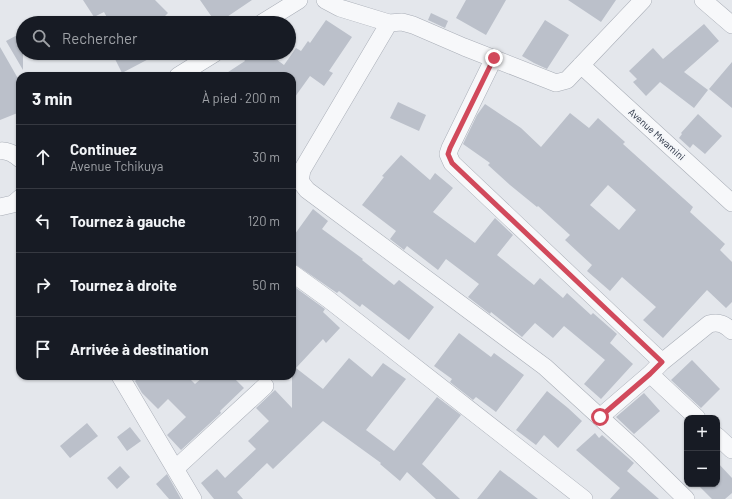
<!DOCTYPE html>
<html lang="fr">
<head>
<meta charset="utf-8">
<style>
  :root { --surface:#171b24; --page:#20242c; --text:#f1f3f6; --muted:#9ea1a6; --line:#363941 }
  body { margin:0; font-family:Barlow,sans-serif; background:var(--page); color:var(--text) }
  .controls { position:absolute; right:12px; bottom:12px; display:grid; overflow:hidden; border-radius:8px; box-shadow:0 1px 3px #0004 }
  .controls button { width:36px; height:36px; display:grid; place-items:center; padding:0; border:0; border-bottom:1px solid var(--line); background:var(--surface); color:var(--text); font:20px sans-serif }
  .stop { position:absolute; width:12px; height:12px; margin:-9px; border:3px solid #d1495b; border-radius:50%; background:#fff }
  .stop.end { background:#d1495b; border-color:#fff; box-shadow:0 1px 4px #0008 }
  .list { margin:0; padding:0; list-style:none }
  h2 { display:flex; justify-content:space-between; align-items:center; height:52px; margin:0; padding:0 16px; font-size:17px }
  h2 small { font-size:13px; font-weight:400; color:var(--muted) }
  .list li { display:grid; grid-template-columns:26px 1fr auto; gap:12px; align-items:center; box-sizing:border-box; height:64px; padding:0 16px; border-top:1px solid var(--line) }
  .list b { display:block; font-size:15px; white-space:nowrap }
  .list p { margin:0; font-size:13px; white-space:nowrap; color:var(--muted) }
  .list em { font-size:13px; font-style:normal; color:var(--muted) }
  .icon { flex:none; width:22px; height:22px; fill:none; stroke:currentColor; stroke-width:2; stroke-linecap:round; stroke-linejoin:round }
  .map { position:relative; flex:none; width:732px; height:499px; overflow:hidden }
  .search { position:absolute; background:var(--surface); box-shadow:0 1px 3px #0004; left:16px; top:16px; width:280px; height:44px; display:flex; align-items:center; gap:10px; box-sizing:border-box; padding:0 14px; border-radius:22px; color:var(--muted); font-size:15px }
  .panel { position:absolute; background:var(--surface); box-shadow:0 1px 3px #0004; left:16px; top:72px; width:280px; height:308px; border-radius:12px }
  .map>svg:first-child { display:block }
  .building { fill:#bbc0ca; fill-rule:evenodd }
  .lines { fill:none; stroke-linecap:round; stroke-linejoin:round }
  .minor-casing { stroke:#a9aeb7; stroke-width:18 }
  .minor { stroke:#f7f8fa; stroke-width:17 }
  .route { stroke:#d1495b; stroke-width:5 }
  .labels { text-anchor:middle; stroke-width:3.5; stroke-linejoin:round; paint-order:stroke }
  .street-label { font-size:10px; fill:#2b3445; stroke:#f4f6f9 }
</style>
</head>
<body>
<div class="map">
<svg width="732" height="499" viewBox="0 0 732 499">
  <rect width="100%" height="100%" fill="#e4e7ec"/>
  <!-- building -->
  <path class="building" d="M 83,0 L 155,0 L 168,13 L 158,23 L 110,23 L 104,12 L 94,17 Z
    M 200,0 L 252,0 L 218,23 L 216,23 Z
    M 466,0 L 506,0 L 486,35 L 456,18 Z
    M 568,0 L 616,0 L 601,22 Z
    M 431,13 L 448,21 L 445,28 L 428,20 Z
    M 326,20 L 352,37 L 329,71 L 333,73 L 324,86 L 310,76 L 292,101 L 292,76 L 222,76 L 245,61 L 240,53 L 270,53 L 272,56 L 284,65 L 296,48 L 301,51 L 308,41 L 310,43 Z
    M 545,20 L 569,35 L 547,69 L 534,63 L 522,56 Z
    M 704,24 L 719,41 L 684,72 L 708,90 L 694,108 L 660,82 L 646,96 L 633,82 L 637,79 L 629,71 L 653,48 L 663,59 Z
    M 23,32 L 23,70 L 6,41 Z
    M 0,47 L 20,82 L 20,112 L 0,120 Z
    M 112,53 L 160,53 L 122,73 Z
    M 732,62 L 732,108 L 709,89 Z
    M 398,102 L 426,115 L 419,131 L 390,118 Z
    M 485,104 L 521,128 L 541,147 L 570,113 L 589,128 L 598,118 L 625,142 L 623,144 L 693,207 L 690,212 L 725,244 L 720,250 L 732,262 L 732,302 L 726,308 L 707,290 L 663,338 L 643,320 L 656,307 L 622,277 L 610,291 L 587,271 L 592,265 L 565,240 L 570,235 L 538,206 L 537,207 L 510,185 L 488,165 L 490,163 L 463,144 L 477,115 ZM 608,185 L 636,210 L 619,230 L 590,205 Z
    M 698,114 L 722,136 L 705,154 L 693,144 L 690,148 L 679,138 L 682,134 L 681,133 Z
    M 401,155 L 430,180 L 435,173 L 453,188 L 433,212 L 475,243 L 495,218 L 513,235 L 497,255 L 534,285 L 540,278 L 563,298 L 567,293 L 591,315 L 593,313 L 617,334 L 610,343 L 633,364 L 601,399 L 584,384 L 605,360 L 564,326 L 553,338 L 535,323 L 522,337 L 491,312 L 490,314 L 468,297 L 479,284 L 446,259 L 438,270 L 407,246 L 404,250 L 390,239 L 396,231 L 362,205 L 384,177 L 382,176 Z
    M 313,209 L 328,221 L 322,229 L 363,259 L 362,260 L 394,285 L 399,280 L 434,307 L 409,340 L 362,304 L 360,307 L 339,291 L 337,293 L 292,262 L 292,238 Z
    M 296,288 L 325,309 L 323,312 L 340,328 L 326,343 L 323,339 L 296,368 L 323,389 L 349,358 L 372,377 L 383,363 L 406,379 L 366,430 L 394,451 L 437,397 L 461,415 L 422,464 L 460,499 L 436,499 L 407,472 L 400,481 L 380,464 L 381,463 L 323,421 L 273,469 L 267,463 L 237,492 L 243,499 L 214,499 L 201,483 L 217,469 L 225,478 L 256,449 L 248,441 L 269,421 L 256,408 L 275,390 L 292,408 L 292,292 Z
    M 459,333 L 491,357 L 494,353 L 524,375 L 496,412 L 476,397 L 473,400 L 450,382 L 452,379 L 434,366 Z
    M 692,360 L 720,389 L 701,408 L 671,380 Z
    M 140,376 L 187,376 L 195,384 L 204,376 L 232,376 L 244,388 L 220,411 L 221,413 L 181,450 L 167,435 L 186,417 L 168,399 L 158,409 L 142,393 L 135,381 Z
    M 547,391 L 568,408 L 582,421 L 558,448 L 544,435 L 536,445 L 516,430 Z
    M 644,393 L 660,411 L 634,434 L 616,417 Z
    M 87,423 L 98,436 L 70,458 L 60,446 Z
    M 130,427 L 141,441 L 127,451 L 117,437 Z
    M 595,433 L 599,438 L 602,435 L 634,463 L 627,471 L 659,499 L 610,499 L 620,488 L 576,450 Z
    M 717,462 L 732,478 L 732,493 L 725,499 L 712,499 L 697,484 L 717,484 Z
    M 120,466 L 130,477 L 117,489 L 107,478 Z
    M 500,470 L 538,499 L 477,499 Z
    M 167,474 L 181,499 L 169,499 L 156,484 Z"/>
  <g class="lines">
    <defs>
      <path id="minor" d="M 325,0 L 340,8 L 389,23 L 402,22 L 413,25 L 464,47 L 556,83 L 567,80 L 643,0
        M 703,0 L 732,25
        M 262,23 L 299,0
        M 389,23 L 302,170 L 300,181 L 307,190 L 545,367 L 637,451 L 686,499
        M 494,58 L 450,148 L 448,154 L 452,163 L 662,362
        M 581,65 L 732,203
        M 178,76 L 215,53
        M 0,151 C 8,150 14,154 20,159
        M 0,207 L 13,204 L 20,198
        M 292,273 L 328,299 L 584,499
        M 650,374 L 697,418
        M 120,376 L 193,499
        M 600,417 L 650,374 L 662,362 L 709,324 C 720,321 725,325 732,331
        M 717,436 L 732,450
        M 175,469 L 265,386"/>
    </defs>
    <!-- minor casing -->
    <use href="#minor" class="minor-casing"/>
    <!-- minor -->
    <use href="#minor" class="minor"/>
  </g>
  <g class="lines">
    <!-- route -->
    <path class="route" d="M 494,58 L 450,148 L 448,154 L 452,163 L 662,362 L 650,374 L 600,417"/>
  </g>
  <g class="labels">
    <!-- street labels -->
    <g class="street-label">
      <text transform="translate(657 134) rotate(42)" y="4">Avenue Mwamini</text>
    </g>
  </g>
</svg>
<div class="controls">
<button>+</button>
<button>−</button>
</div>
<div class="stop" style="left:600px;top:417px"></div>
<div class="stop end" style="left:494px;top:58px"></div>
<div class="search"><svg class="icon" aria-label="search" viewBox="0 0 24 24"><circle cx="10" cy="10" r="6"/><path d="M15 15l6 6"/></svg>Rechercher</div>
<section class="panel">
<h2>3 min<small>À pied · 200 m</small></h2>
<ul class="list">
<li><svg class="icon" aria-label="ahead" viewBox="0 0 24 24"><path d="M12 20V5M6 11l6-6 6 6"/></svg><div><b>Continuez</b><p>Avenue Tchikuya</p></div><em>30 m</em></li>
<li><svg class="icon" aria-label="left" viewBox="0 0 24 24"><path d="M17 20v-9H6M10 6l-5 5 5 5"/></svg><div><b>Tournez à gauche</b></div><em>120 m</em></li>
<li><svg class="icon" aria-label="right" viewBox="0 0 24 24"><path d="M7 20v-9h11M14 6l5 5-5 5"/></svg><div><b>Tournez à droite</b></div><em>50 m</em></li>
<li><svg class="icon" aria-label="arrive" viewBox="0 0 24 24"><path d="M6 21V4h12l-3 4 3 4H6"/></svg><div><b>Arrivée à destination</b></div></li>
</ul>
</section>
</div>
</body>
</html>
